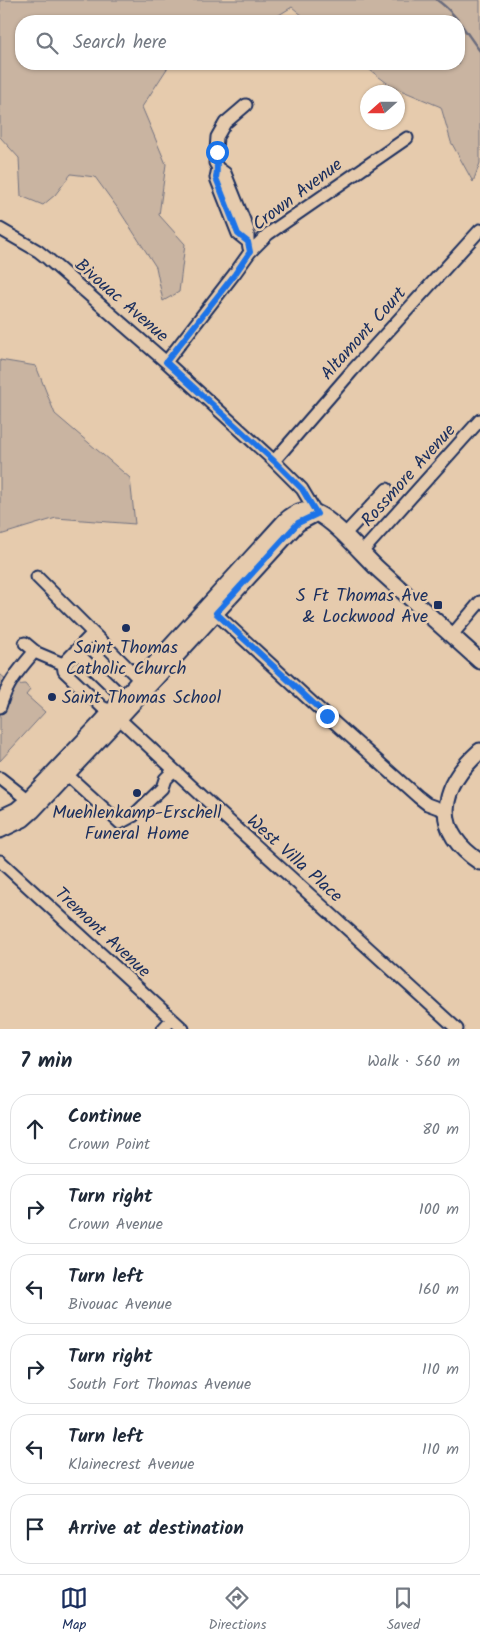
<!DOCTYPE html>
<html lang="en">
<head>
<meta charset="utf-8">
<style>
  :root { --surface:#fff; --page:#f6f6f7; --text:#1f2937; --muted:#747a83; --line:#e0e1e3; --accent:#1b2f5e }
  body { margin:0; font-family:Kalam,sans-serif; background:var(--page); color:var(--text) }
  .compass { position:absolute; left:360px; top:85px; width:45px; height:45px; border-radius:50%; background:var(--surface); box-shadow:0 1px 4px #0004; rotate:249deg }
  .stop { position:absolute; width:15px; height:15px; margin:-11px; border:4px solid #1a73e8; border-radius:50%; background:#fff }
  .stop.end { background:#1a73e8; border-color:#fff; box-shadow:0 1px 5px #0008 }
  .list { margin:0; padding:0; list-style:none }
  h2 { display:flex; justify-content:space-between; align-items:center; height:65px; margin:0; padding:0 20px; font-size:21px }
  h2 small { font-size:16px; font-weight:400; color:var(--muted) }
  .list li { display:grid; grid-template-columns:32px 1fr auto; gap:15px; align-items:center; box-sizing:border-box; height:70px; margin:0 10px 10px; padding:0 10px; border:1px solid var(--line); border-radius:20px }
  .list b { display:block; font-size:19px; white-space:nowrap }
  .list p { margin:0; font-size:16px; white-space:nowrap; color:var(--muted) }
  .list em { font-size:16px; font-style:normal; color:var(--muted) }
  .icon { flex:none; width:28px; height:28px; fill:none; stroke:currentColor; stroke-width:2; stroke-linecap:round; stroke-linejoin:round }
  .map { position:relative; flex:none; width:480px; height:1029px; overflow:hidden }
  .search { position:absolute; background:var(--surface); box-shadow:0 1px 4px #0004; left:15px; right:15px; top:15px; height:55px; display:flex; align-items:center; gap:12px; box-sizing:border-box; padding:0 18px; border-radius:20px; color:var(--muted); font-size:19px }
  .sheet { height:545px; background:var(--surface) }
  nav { display:flex; justify-content:space-around; align-items:center; box-sizing:border-box; height:70px; border-top:1px solid var(--line); background:var(--surface); font-size:14px; color:var(--muted) }
  nav a { display:grid; justify-items:center; gap:2px }
  nav .on { color:var(--accent) }
  .map>svg:first-child { display:block }
  .green { fill:#c9b4a1; stroke:#727280 }
  .lines { fill:none; stroke-linecap:round; stroke-linejoin:round }
  .stream { stroke:#6b6c7d; stroke-width:2.5 }
  .minor-casing { stroke:#1b2f5e; stroke-width:15 }
  .major-casing { stroke:#1b2f5e; stroke-width:19 }
  .minor { stroke:#e6cbad; stroke-width:11 }
  .major { stroke:#e6cbad; stroke-width:15 }
  .route { stroke:#1a73e8; stroke-width:6 }
  .poi-dot { fill:#1b2f5e; stroke:#e6cbad; stroke-width:2 }
  .labels { text-anchor:middle; stroke-width:5; stroke-linejoin:round; paint-order:stroke }
  .street-label { font-size:18px; fill:#1b2f5e; stroke:#e6cbad }
  .poi-label { font-size:18px; fill:#1b2f5e; stroke:#e6cbad }
</style>
</head>
<body>
<div class="map">
<svg width="480" height="1029" viewBox="0 0 480 1029">
  <rect width="100%" height="100%" fill="#e6cbad"/>
  <filter id="ink" filterUnits="userSpaceOnUse"><feTurbulence type="fractalNoise" baseFrequency=".02" numOctaves="2"/><feDisplacementMap in="SourceGraphic" scale="10" xChannelSelector="R" yChannelSelector="G"/><feConvolveMatrix kernelMatrix="1 2 1 2 8 2 1 2 1" color-interpolation-filters="sRGB"/></filter>
  <g filter="url(#ink)">
    <!-- green -->
    <path class="green" d="M 0,0 L 480,0 L 480,163 L 473,182 L 451,142 L 441,107 L 391,86 L 362,64 L 459,64 L 459,21 L 309,21 L 292,7 L 269,21 L 21,21 L 21,64 L 170,64 L 142,107 L 166,164 L 159,215 L 185,244 L 179,292 L 163,301 L 156,267 L 119,210 L 95,177 L 71,174 L 55,195 L 43,205 L 21,196 L 19,158 L 0,137 Z
      M 0,360 L 36,366 L 55,414 L 130,478 L 135,524 L 56,518 L 0,535 Z
      M 0,674 C 6,680 16,686 25,684 L 30,690 L 26,695 L 45,712 L 0,761 Z"/>
    <g class="lines">
      <!-- stream -->
      <path class="stream" d="M 437,0 C 456,13 466,33 480,51"/>
      <defs>
        <path id="minor" d="M 246,105 L 225,123 L 217,137 L 215,163 L 218,168 L 216,178 L 238,234 L 248,242
          M 218,168 L 225,173 L 248,230 L 248,242 L 249,248
          M 0,229 L 38,251 L 48,259 L 166,362 L 274,461 L 302,489 L 317,514
          M 166,362 L 235,273 L 250,252 L 268,234 L 407,138
          M 274,461 L 352,371 L 480,230
          M 344,535 L 387,489
          M 362,552 L 480,420
          M 37,577 L 144,684
          M 210,608 L 317,707 L 418,797 L 427,804 L 446,811
          M 93,633 L 63,664 L 64,671 L 102,707 L 111,711 L 217,810 L 457,1029
          M 452,635 L 480,602
          M 25,643 L 37,653 L 63,664
          M 76,652 L 123,697
          M 0,707 C 7,683 19,670 35,651
          M 62,770 L 120,823 L 133,816 L 162,788 L 165,779 L 174,770
          M 0,778 L 28,800
          M 0,861 L 183,1029
          M 163,1029 L 172,1019"/>
        <path id="major" d="M 480,751 C 440,787 430,829 480,862
          M 0,818 L 17,810 L 24,804 L 101,723 L 285,521 C 295,512 303,508 316,513 C 335,521 362,554 378,569 C 412,600 446,630 480,661
          M 0,830 L 23,819 L 32,811 L 108,730 L 298,523 L 313,515"/>
      </defs>
      <!-- minor casing -->
      <use href="#minor" class="minor-casing"/>
      <!-- major casing -->
      <use href="#major" class="major-casing"/>
      <!-- minor -->
      <use href="#minor" class="minor"/>
      <!-- major -->
      <use href="#major" class="major"/>
    </g>
  </g>
  <g class="lines" filter="url(#ink)">
    <!-- route -->
    <path class="route" d="M 217,152 C 216,161 218,169 216,178 L 238,234 L 248,242 L 250,252 L 235,274 L 166,362 L 274,461 L 302,489 L 317,514 L 298,523 L 216,613 L 327,716"/>
  </g>
  <!-- markers -->
  <g class="poi-dot">
    <rect x="433" y="600" width="10" height="10" rx="2.5"/>
    <circle cx="126" cy="628" r="5"/>
    <circle cx="52" cy="697" r="5"/>
    <circle cx="137" cy="793" r="5"/>
  </g>
  <g class="labels">
    <!-- street labels -->
    <g class="street-label">
      <text transform="translate(297 194) rotate(-37)" y="6">Crown Avenue</text>
      <text transform="translate(122 300) rotate(41)" y="6">Bivouac Avenue</text>
      <text transform="translate(363 333) rotate(-48)" y="6">Altamont Court</text>
      <text transform="translate(408 475) rotate(-48)" y="6">Rossmore Avenue</text>
      <text transform="translate(295 858) rotate(42)" y="6">West Villa Place</text>
      <text transform="translate(103 932) rotate(43)" y="6">Tremont Avenue</text>
    </g>
    <!-- poi labels -->
    <g class="poi-label">
      <text x="428" y="601" text-anchor="end">S Ft Thomas Ave<tspan x="428" dy="21">&amp; Lockwood Ave</tspan></text>
      <text x="126" y="653">Saint Thomas<tspan x="126" dy="21">Catholic Church</tspan></text>
      <text x="62" y="703" text-anchor="start">Saint Thomas School</text>
      <text x="137" y="818">Muehlenkamp-Erschell<tspan x="137" dy="21">Funeral Home</tspan></text>
    </g>
  </g>
</svg>
<svg class="compass" viewBox="-18 -18 36 36"><path d="M0-13l5 13h-10z" fill="#e53935"/><path d="M0 13l5-13h-10z" fill="#747a83"/></svg>
<div class="stop" style="left:217px;top:152px"></div>
<div class="stop end" style="left:327px;top:716px"></div>
<div class="search"><svg class="icon" aria-label="search" viewBox="0 0 24 24"><circle cx="10" cy="10" r="6"/><path d="M15 15l6 6"/></svg>Search here</div>
</div>
<section class="sheet">
<h2>7 min<small>Walk · 560 m</small></h2>
<ul class="list">
<li><svg class="icon" aria-label="ahead" viewBox="0 0 24 24"><path d="M12 20V5M6 11l6-6 6 6"/></svg><div><b>Continue</b><p>Crown Point</p></div><em>80 m</em></li>
<li><svg class="icon" aria-label="right" viewBox="0 0 24 24"><path d="M7 20v-9h11M14 6l5 5-5 5"/></svg><div><b>Turn right</b><p>Crown Avenue</p></div><em>100 m</em></li>
<li><svg class="icon" aria-label="left" viewBox="0 0 24 24"><path d="M17 20v-9H6M10 6l-5 5 5 5"/></svg><div><b>Turn left</b><p>Bivouac Avenue</p></div><em>160 m</em></li>
<li><svg class="icon" aria-label="right" viewBox="0 0 24 24"><path d="M7 20v-9h11M14 6l5 5-5 5"/></svg><div><b>Turn right</b><p>South Fort Thomas Avenue</p></div><em>110 m</em></li>
<li><svg class="icon" aria-label="left" viewBox="0 0 24 24"><path d="M17 20v-9H6M10 6l-5 5 5 5"/></svg><div><b>Turn left</b><p>Klainecrest Avenue</p></div><em>110 m</em></li>
<li><svg class="icon" aria-label="arrive" viewBox="0 0 24 24"><path d="M6 21V4h12l-3 4 3 4H6"/></svg><div><b>Arrive at destination</b></div></li>
</ul>
</section>
<nav>
<a class="on"><svg class="icon" aria-label="map" viewBox="0 0 24 24"><path d="M3 6l6-2 6 2 6-2v14l-6 2-6-2-6 2zM9 4v14M15 6v14"/></svg>Map</a>
<a><svg class="icon" aria-label="directions" viewBox="0 0 24 24"><path d="M12 3l9 9-9 9-9-9zM9 14v-3h6M13 9l2 2-2 2"/></svg>Directions</a>
<a><svg class="icon" aria-label="saved" viewBox="0 0 24 24"><path d="M7 4h10v16l-5-4-5 4z"/></svg>Saved</a>
</nav>
</body>
</html>
